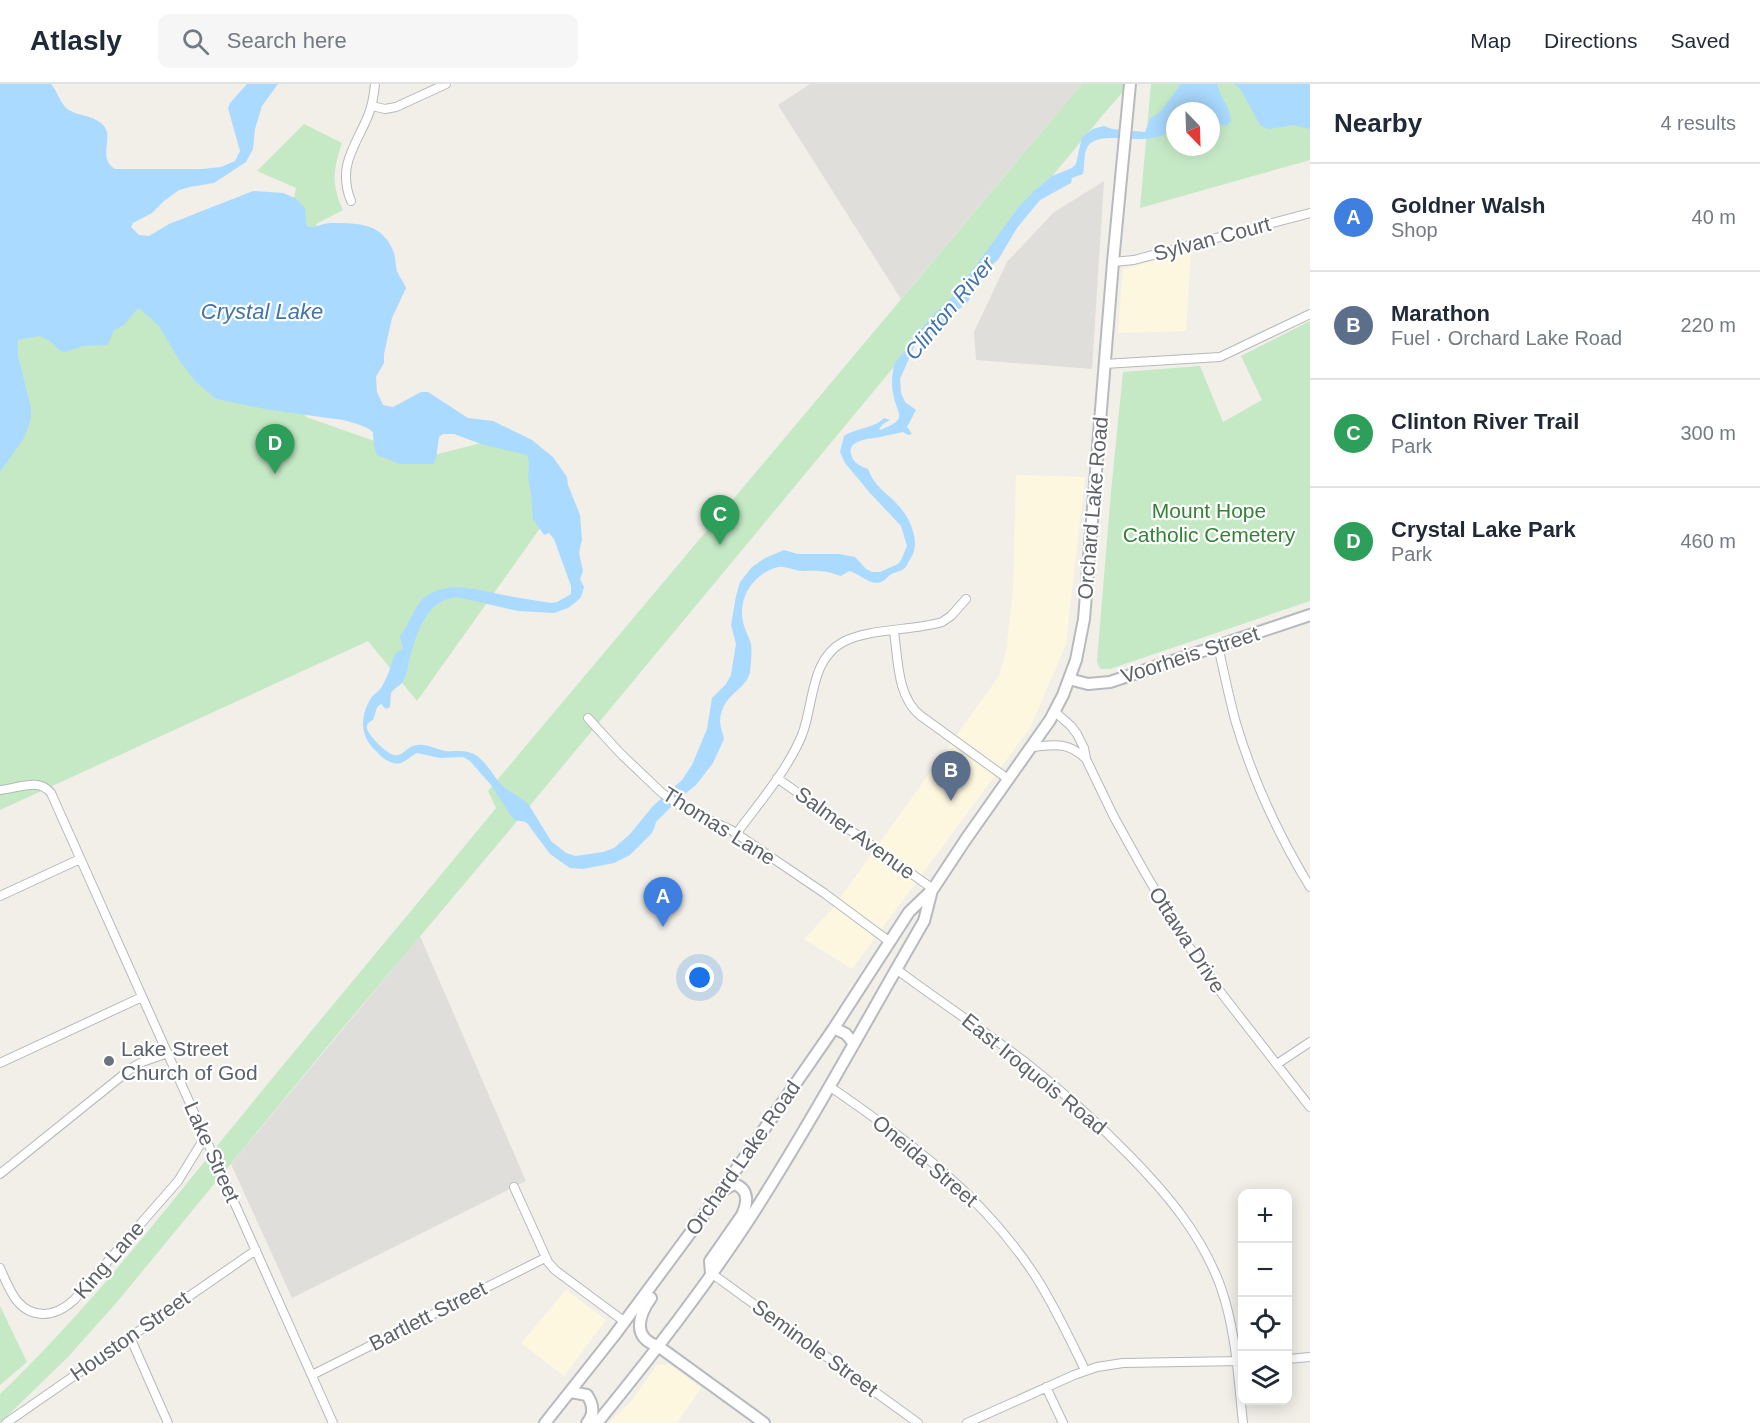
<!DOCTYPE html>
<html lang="en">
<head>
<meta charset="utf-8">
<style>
  :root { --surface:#fff; --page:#f6f6f7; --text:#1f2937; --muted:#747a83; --line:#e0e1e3; --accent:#ea4335 }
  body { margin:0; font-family:Helvetica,sans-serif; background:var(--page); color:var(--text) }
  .controls { position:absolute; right:18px; bottom:18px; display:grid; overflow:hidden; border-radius:12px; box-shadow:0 3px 15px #0003 }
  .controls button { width:54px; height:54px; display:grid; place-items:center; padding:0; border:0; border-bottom:2px solid var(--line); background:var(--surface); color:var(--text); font:30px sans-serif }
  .compass { position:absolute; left:1166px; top:18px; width:54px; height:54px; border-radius:50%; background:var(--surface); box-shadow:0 3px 15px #0003; rotate:157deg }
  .you { position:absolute; left:700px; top:894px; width:21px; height:21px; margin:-15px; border:4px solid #fff; border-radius:50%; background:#1a73e8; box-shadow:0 0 0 9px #1a73e833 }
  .badge { display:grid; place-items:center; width:39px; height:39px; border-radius:50%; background:var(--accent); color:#fff; font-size:20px; font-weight:700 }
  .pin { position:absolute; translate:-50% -50px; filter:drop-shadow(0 2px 3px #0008) }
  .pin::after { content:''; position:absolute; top:32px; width:21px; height:18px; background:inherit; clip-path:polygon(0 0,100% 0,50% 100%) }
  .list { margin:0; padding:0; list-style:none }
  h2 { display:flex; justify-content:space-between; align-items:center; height:78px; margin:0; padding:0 24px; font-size:26px }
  h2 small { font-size:20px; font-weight:400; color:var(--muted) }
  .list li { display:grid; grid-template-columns:39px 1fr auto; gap:18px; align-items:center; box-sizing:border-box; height:108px; padding:0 24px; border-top:2px solid var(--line) }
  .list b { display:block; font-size:22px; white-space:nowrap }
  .list p { margin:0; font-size:20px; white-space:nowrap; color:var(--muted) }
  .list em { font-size:20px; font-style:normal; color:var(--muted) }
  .icon { flex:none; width:33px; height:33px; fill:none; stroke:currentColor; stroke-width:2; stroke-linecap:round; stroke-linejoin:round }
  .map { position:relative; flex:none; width:1310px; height:1339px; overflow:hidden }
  header { display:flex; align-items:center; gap:36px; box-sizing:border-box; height:84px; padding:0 30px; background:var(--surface); border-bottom:2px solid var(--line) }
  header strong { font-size:28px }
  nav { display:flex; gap:33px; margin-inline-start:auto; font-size:21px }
  .search { width:420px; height:54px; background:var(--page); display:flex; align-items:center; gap:15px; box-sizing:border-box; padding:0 21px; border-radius:12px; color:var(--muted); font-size:22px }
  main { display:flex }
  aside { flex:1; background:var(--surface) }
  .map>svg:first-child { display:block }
  .commercial { fill:#fef7e0 }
  .industrial { fill:#e0deda }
  .green { fill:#c5e8c5; fill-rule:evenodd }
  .water { fill:#aadaff }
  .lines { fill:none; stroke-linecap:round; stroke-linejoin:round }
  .street-casing { stroke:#b5b8bc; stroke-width:10 }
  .secondary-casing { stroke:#b6babf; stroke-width:14 }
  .street { stroke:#fff; stroke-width:8 }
  .secondary { stroke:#fff; stroke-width:10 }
  .worship-dot { fill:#6b7280; stroke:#fff; stroke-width:2 }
  .labels { text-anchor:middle; stroke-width:4.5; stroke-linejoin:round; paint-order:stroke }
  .street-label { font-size:21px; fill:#5f6368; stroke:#fff }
  .park-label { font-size:21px; fill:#348238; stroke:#fff }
  .worship-label { font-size:21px; fill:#5b616d; stroke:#fff; text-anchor:start }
  .water-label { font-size:22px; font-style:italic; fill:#4174aa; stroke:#fff }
</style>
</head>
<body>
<header>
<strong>Atlasly</strong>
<div class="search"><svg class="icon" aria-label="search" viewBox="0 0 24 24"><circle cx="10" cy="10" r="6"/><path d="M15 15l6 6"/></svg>Search here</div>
<nav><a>Map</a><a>Directions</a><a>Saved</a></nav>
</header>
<main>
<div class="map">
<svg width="1310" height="1339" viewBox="0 0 1310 1339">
  <rect width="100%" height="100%" fill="#f1efe8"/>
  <!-- commercial -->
  <path class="commercial" d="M 1191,167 L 1186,247 L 1118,249 L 1123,185 Z
    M 1016,391 L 1085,393 L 1066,560 L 1030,644 L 852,885 L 804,855 L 833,824 L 999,592 L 1006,567 L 1013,509 Z
    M 566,1206 L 606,1236 L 564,1292 L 521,1259 Z
    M 669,1280 L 701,1304 L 677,1339 L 608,1339 L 630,1319 L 657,1281 Z"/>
  <!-- industrial -->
  <path class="industrial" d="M 810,0 L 1082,0 L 901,215 L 778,21 Z
    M 1104,97 L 1092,285 L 976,276 L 974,248 L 1007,178 L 1053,129 Z
    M 420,852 L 526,1097 L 292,1214 L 231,1080 Z"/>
  <!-- green -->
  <path class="green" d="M 1082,0 L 1130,0 L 1107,26 L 508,748 L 336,952 L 117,1218 L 68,1273 L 0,1339 L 0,1310 C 81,1233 151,1144 221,1057 C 312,945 405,835 496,724 L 488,707 Z
    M 1151,0 L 1310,0 L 1310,76 L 1140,124 ZM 1175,27 L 1211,27 L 1211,63 L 1175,63 Z
    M 304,40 L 342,59 C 333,86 331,100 343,126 L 316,140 L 348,216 L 270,253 L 306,333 L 423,374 L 508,352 L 568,405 L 417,617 L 368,557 L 0,726 L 0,243 L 286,153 L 296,104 L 257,87 Z
    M 1310,237 L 1310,517 L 1110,585 L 1101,585 L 1098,581 L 1097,577 L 1111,408 L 1123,288 L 1200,282 L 1223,338 L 1262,316 L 1241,272 Z
    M 0,1222 L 27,1278 L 0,1301 Z"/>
  <!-- water -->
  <path class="water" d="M 0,0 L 51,0 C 57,7 60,18 66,24 C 77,33 94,30 104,42 C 114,54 97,74 115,85 L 202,85 L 221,83 L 235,77 L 240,67 L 228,24 L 230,19 L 247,0 L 278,0 L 262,22 L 255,45 L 253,65 L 246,78 L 214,99 L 190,103 L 179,106 L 164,117 L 152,129 L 133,139 L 131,143 L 139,151 L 149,152 L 169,140 L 253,107 L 283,109 L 295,114 L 305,124 L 306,140 L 308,143 C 316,144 323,139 331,139 C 359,139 383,139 394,169 C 396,175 395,181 397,187 C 399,193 404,198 406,204 L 392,234 L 384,270 L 384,279 L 376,293 L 377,308 L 383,321 L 393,323 L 421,308 L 428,308 L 468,334 L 493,337 L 532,356 L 553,373 L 567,393 L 568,401 L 580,431 L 582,455 L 579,469 L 583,487 L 580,495 L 584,503 L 581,513 L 576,518 L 568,524 L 554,529 L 518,527 L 457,513 C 425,516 416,551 409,577 C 408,583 407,590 404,596 C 401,602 395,603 391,609 L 390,623 L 386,625 L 381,620 C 375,623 376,630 373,636 C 371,637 367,639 367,642 C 365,649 387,670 394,671 C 404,673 407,661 418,661 C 427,660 436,665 445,667 C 452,668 460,666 468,668 C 485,672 491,691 503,702 C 511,710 522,713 529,721 L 551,757 L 566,769 L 576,772 L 603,768 L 614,764 L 630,750 L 653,722 L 682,696 L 692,681 L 707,645 L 712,614 L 726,600 L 731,591 L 736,560 L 731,541 L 736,512 L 740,498 L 752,483 L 765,474 L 784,466 L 798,470 L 839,470 L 855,473 L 866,485 L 872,488 L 880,488 L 898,480 L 901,476 L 907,462 L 901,442 L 870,409 L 845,379 L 840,368 L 844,352 C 856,344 875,344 884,334 L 890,336 L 883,340 L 879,345 L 880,346 C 910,334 897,332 893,309 C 891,299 892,288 895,279 L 931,233 L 955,210 L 1018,124 L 1033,108 L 1052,92 L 1072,84 L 1076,80 L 1082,53 L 1093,45 L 1104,42 L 1112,45 L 1145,48 L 1150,35 L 1161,27 L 1181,0 L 1217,0 C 1220,14 1231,24 1231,37 L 1227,41 L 1211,42 L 1211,27 L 1175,27 L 1175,48 C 1165,51 1153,55 1143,55 C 1129,56 1097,49 1088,62 C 1083,69 1085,82 1083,90 L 1072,94 L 1071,99 L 1040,116 L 1017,144 L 998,176 L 984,187 L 968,218 L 952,231 L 935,251 L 921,257 L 914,263 L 900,295 L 901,309 L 905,318 L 916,326 L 907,343 L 912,350 L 908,351 L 903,348 C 897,349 891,351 884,352 C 875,355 847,354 851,370 C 853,379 860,382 868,385 C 874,402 886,408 897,420 C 908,431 918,451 914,467 C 913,471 910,475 908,479 C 905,486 900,487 894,489 C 888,491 887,495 883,497 C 872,504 859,489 849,487 L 841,492 C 834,490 827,487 819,487 C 812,486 803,488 796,486 C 790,485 785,482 778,483 C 757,488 741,508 742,530 C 742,541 748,550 751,560 C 752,568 751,580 750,588 C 746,607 722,609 720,637 C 720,643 723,649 724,655 L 713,679 L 696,701 L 680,714 L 656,738 L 654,745 L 651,750 L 630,771 L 614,779 L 583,785 L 570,784 L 550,770 L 527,739 C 522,736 517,738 513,735 L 491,701 L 470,677 L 463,673 L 440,674 L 417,669 C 411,672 406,677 401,679 C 393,682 382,674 377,668 C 360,653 359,634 371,614 C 374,610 378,608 381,604 C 388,593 391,581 395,570 L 403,564 L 400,552 C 411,539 413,521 428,511 C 452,495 489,509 514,513 C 526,515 539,517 551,519 L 557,518 L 571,510 L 571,502 L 554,455 L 549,449 L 544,451 L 533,435 L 531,409 L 528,393 L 529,378 L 527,371 L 484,361 L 454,350 L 443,350 L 439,353 L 436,375 L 433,380 L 400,380 L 377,371 L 374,362 L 373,348 C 364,341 354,339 343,336 L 270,326 L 216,315 L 196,298 L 179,276 L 159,242 L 140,225 L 137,225 L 123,242 L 114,246 L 109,259 L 106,261 L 83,262 L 65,268 L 60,267 L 50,257 L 40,252 L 18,256 L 18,272 L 31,324 L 31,335 L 24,354 L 0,388 Z
    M 1234,0 L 1310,0 L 1310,45 L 1294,41 L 1268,45 L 1260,41 L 1241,6 Z"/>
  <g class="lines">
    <defs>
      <path id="street" d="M 372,22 L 385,25 L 396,23 L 446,0
        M 351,117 C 337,82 355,63 368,32 C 372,22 374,11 375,0
        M 1113,178 L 1134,176 L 1310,129
        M 1104,280 L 1220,273 L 1310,230
        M 894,547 C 898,575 897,614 921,632 L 1008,695
        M 1218,562 C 1224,588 1229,614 1236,639 C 1253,696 1279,752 1310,803
        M 1054,627 L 1071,642 L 1077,650 L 1084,664 L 1086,675 L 1114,733 L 1144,787 L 1185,857 L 1222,910 L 1310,1023
        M 588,634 L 620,669 L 662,709 L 680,722 L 731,746 L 824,809 L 890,858
        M 1031,663 C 1054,661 1067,657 1085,674
        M 777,694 L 933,805
        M 0,706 C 17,705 38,693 51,709 L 333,1339
        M 736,750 C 759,719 787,687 802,651 C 814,620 810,576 843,558 C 870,544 912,547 942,538 L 951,532 L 966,515
        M 0,812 L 80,775
        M 896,885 C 939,917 983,946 1025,978 C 1062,1007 1097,1038 1130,1072 C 1167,1110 1201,1150 1220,1201 C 1236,1245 1238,1292 1243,1339
        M 0,979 L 142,913
        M 1277,980 L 1310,958
        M 829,1002 C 909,1057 982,1110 1036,1193 C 1055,1223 1070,1255 1085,1286
        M 0,1090 L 133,983 L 142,978 L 168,969
        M 514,1103 L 548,1178 L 555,1186 L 625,1238
        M 0,1184 C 9,1204 17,1230 44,1230 C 56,1230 65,1224 74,1216 L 178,1097 L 205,1053
        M 711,1189 L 918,1339
        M 130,1253 L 168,1339
        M 1288,1275 L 1310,1273
        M 312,1291 L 545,1174
        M 1046,1303 L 1063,1339
        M 6,1339 L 256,1166
        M 967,1339 L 1074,1291 L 1097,1283 L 1123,1279 L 1242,1277"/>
      <path id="secondary" d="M 1069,595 L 1088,600 L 1110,598 L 1310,531
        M 834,944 L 846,950 L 854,960
        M 711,1189 L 710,1177 L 742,1131 C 748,1118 749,1105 734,1100 L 723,1106
        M 651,1214 C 638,1232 632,1254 658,1262 L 764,1339
        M 571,1308 L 587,1311 C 593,1320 595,1330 587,1339
        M 545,1339 L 614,1252 L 722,1106 L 834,944 L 909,828 L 933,805 L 966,755 L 1050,636 L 1063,611 L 1076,576 L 1084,535 L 1113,178 L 1130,0
        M 597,1339 C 651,1273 706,1202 752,1131 C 813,1036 867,935 924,837 L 932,806"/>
    </defs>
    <!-- street casing -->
    <use href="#street" class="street-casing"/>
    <!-- secondary casing -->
    <use href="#secondary" class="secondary-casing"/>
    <!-- street -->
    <use href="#street" class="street"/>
    <!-- secondary -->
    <use href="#secondary" class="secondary"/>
  </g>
  <!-- markers -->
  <circle class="worship-dot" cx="109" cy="977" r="6"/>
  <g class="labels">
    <!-- street labels -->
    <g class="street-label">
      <text transform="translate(1212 155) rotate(-15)" y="7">Sylvan Court</text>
      <text transform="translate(1093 424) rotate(-85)" y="7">Orchard Lake Road</text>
      <text transform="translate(1190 571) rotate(-18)" y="7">Voorheis Street</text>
      <text transform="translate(719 742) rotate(32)" y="7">Thomas Lane</text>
      <text transform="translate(855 749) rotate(36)" y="7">Salmer Avenue</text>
      <text transform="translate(1187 856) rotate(57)" y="7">Ottawa Drive</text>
      <text transform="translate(1034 990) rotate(39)" y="7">East Iroquois Road</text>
      <text transform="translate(212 1068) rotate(66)" y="7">Lake Street</text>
      <text transform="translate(743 1074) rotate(-55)" y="7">Orchard Lake Road</text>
      <text transform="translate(925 1077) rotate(40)" y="7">Oneida Street</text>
      <text transform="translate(109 1176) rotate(-49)" y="7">King Lane</text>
      <text transform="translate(428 1232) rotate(-27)" y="7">Bartlett Street</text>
      <text transform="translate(130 1252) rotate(-35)" y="7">Houston Street</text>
      <text transform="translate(815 1264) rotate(36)" y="7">Seminole Street</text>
    </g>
    <!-- park labels -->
    <g class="park-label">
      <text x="1209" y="434">Mount Hope<tspan x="1209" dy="24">Catholic Cemetery</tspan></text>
    </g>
    <!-- worship labels -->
    <g class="worship-label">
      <text x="121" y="972">Lake Street<tspan x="121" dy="24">Church of God</tspan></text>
    </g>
    <!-- water labels -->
    <g class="water-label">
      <text transform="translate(949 224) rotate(-50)" y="8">Clinton River</text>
      <text x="262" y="235">Crystal Lake</text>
    </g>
  </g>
</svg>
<div class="controls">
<button>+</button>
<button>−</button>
<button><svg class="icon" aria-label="locate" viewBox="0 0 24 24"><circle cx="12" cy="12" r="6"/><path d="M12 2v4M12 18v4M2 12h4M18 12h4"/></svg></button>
<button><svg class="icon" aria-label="layers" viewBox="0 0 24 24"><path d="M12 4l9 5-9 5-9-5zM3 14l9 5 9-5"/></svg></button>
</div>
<svg class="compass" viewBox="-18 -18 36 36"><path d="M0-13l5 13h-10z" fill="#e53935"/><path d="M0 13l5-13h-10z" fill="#747a83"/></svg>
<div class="you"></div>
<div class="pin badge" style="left:663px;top:843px;background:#3f7fe0">A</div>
<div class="pin badge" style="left:951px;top:717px;background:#5c6f8a">B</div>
<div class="pin badge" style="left:720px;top:461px;background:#2e9e5b">C</div>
<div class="pin badge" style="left:275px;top:390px;background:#2e9e5b">D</div>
</div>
<aside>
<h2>Nearby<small>4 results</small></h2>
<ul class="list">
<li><span class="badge" style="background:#3f7fe0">A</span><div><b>Goldner Walsh</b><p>Shop</p></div><em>40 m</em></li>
<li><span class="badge" style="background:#5c6f8a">B</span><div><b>Marathon</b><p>Fuel · Orchard Lake Road</p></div><em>220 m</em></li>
<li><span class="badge" style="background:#2e9e5b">C</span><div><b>Clinton River Trail</b><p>Park</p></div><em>300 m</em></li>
<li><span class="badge" style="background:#2e9e5b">D</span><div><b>Crystal Lake Park</b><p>Park</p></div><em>460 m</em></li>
</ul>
</aside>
</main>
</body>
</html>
